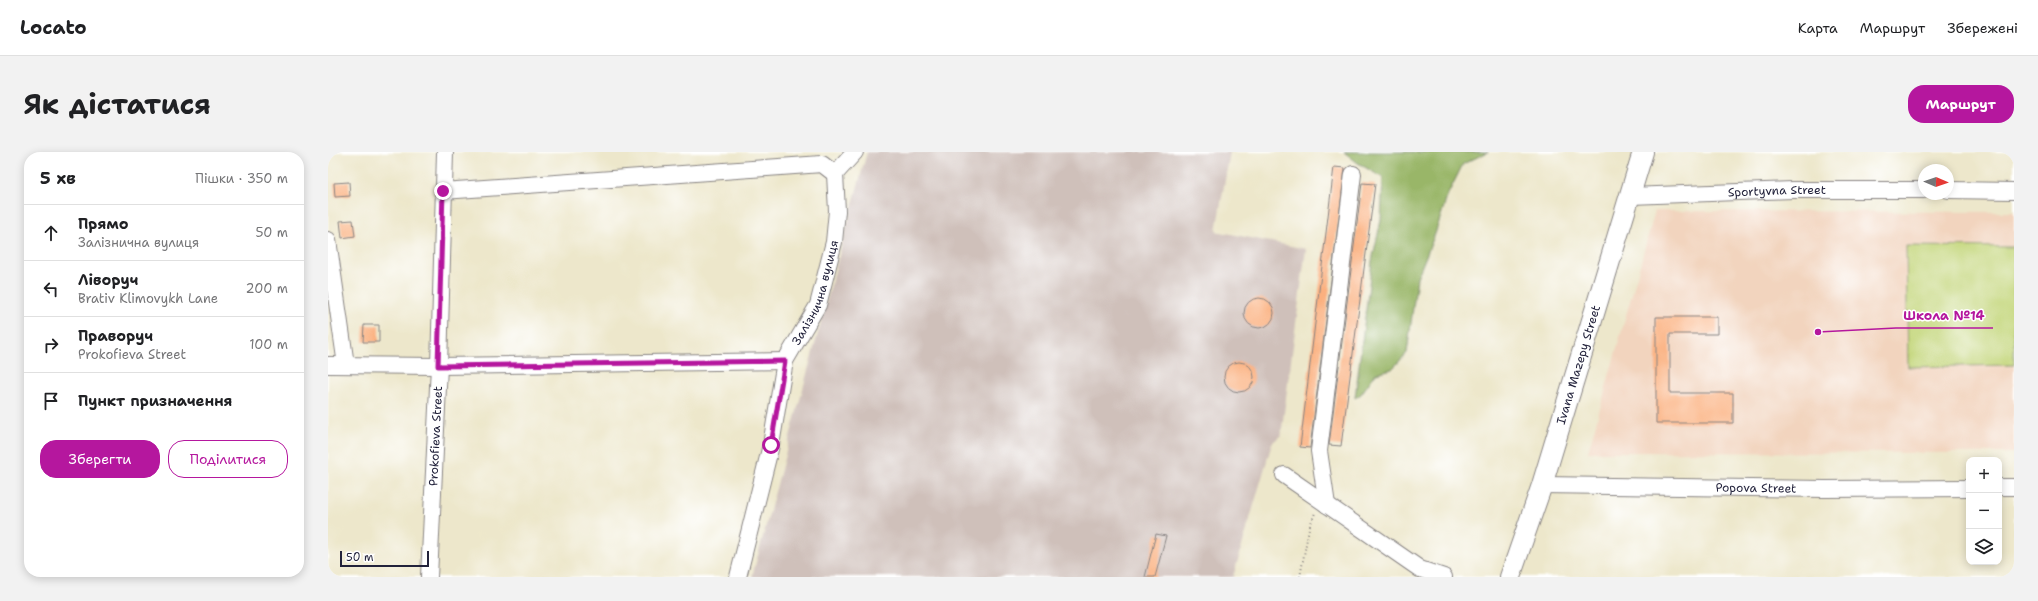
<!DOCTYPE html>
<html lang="uk">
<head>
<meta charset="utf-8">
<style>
  :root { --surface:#fff; --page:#f2f2f2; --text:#202124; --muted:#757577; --line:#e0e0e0; --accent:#b5179e }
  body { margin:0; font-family:"Shantell Sans",sans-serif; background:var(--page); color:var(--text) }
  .controls { position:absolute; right:12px; bottom:12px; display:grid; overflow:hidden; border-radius:8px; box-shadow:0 2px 10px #0003 }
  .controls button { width:36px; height:36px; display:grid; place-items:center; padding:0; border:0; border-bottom:1px solid var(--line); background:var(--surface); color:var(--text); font:20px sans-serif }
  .compass { position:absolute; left:1590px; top:12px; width:36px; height:36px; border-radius:50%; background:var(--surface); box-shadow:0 2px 10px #0003; rotate:92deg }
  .scale { position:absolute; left:12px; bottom:10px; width:89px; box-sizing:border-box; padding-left:4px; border:2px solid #22223b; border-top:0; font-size:11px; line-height:14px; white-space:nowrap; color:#22223b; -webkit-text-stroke:3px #fff; paint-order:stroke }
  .stop { position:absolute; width:12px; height:12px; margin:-9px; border:3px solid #b5179e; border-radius:50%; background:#fff }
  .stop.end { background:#b5179e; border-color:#fff; box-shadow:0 1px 4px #0008 }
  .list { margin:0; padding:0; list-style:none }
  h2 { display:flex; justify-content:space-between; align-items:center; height:52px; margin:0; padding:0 16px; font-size:17px }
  h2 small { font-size:13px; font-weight:400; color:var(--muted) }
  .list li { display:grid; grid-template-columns:26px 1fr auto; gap:12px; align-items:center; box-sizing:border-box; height:56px; padding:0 16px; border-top:1px solid var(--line) }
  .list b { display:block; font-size:15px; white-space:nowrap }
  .list p { margin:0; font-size:13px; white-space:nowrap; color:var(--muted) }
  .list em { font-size:13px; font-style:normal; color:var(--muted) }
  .actions { display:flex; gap:8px; padding:12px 16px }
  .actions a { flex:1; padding:9px 0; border:1px solid var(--accent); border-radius:16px; text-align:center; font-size:14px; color:var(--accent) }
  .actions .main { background:var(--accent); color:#fff }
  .icon { flex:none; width:22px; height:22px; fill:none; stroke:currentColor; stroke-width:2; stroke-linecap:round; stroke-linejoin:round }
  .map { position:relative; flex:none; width:1686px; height:425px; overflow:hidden; border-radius:16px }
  header { display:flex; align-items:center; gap:24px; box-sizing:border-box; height:56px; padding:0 20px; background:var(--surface); border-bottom:1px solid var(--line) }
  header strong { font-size:19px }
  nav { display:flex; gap:22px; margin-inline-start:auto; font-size:14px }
  .intro { display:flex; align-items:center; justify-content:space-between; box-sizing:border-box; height:96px; padding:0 24px }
  h1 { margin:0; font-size:28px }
  .button { padding:10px 18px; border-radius:16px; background:var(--accent); color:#fff; font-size:14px; font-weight:700 }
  main { display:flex; gap:24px; padding:0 24px }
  aside { flex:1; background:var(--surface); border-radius:16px; box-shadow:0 2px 10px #0003 }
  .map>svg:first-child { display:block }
  .built { fill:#f2d4be }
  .industrial { fill:#cfc0ba }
  .green { fill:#c2d578; stroke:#727c5a }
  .forest { fill:#99b668; stroke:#5e6c52 }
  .building { fill:#fbb07f }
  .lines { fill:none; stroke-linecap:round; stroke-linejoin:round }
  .minor-casing { stroke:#888483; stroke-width:18 }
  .major-casing { stroke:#888483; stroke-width:22 }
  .path { stroke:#888483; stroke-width:2; stroke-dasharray:1 3; stroke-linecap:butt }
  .minor { stroke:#fff; stroke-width:16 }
  .major { stroke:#fff; stroke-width:20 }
  .route { stroke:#b5179e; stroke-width:5 }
  .labels { text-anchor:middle; stroke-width:3; stroke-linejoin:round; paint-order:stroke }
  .street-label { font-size:12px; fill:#22223b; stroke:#fff }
  .leader { fill:none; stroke:#b5179e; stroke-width:1.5 }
  .callout-dot { fill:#b5179e; stroke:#fff; stroke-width:1.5 }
  .callout-label { font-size:13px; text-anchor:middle; font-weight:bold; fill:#b5179e; stroke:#fff; stroke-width:3; stroke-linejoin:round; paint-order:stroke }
</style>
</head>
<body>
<header>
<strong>Locato</strong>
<nav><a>Карта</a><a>Маршрут</a><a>Збережені</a></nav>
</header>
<div class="intro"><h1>Як дістатися</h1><a class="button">Маршрут</a></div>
<main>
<aside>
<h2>5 хв<small>Пішки · 350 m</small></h2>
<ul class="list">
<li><svg class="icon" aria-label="ahead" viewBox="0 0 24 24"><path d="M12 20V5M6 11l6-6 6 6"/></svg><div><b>Прямо</b><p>Залізнична вулиця</p></div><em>50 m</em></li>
<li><svg class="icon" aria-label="left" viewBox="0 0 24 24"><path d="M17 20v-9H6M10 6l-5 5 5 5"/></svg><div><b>Ліворуч</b><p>Brativ Klimovykh Lane</p></div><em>200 m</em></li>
<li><svg class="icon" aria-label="right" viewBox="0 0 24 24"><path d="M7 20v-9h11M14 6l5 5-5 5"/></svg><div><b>Праворуч</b><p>Prokofieva Street</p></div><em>100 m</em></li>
<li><svg class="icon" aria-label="arrive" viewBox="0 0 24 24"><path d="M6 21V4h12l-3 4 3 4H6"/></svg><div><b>Пункт призначення</b></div></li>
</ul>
<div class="actions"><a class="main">Зберегти</a><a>Поділитися</a></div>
</aside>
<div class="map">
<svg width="1686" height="425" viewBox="0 0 1686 425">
  <rect width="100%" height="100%" fill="#fff"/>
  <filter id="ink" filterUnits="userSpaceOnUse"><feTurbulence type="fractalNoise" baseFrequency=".025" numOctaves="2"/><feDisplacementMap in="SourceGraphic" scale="8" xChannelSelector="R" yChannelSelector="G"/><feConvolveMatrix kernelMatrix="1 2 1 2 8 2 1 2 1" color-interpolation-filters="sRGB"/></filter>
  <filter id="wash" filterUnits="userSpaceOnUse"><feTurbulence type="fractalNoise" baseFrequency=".012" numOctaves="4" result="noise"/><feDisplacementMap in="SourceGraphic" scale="16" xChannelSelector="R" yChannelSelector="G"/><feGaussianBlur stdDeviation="0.9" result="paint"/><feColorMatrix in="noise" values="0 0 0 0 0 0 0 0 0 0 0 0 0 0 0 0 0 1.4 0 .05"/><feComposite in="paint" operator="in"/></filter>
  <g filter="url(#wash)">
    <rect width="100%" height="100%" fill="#ede7cb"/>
    <!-- built -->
    <path class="built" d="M 1327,59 L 1686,60 L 1686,301 L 1260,300 Z"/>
    <!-- industrial -->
    <path class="industrial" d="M 539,0 L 902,0 L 888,79 L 978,97 L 953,283 L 944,291 L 905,425 L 424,425 Z"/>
    <!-- green -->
    <path class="green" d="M 1578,94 L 1686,95 L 1686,213 L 1580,215 Z"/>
    <!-- forest -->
    <path class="forest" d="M 1016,0 L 1160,0 L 1135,12 L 1120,42 L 1107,82 L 1089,126 L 1079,201 L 1064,217 L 1048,221 L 1033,242 L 1027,246 L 1044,109 L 1053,68 L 1055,26 L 1030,11 Z"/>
    <g id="blocks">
      <!-- building -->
      <path class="building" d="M 1006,15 L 1017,16 L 982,296 L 972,295 Z
        M 21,30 L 22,44 L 7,45 L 6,31 Z
        M 1034,31 L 1047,32 L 1013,294 L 1001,293 Z
        M 25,68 L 27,84 L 14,86 L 12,69 Z
        M916 161a15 15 0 1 1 30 0a15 15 0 1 1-30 0Z
        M 1328,165 L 1389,165 L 1389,182 L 1342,182 L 1342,241 L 1405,241 L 1405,271 L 1328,271 Z
        M 36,173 L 51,173 L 51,190 L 35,190 Z
        M896 225a15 15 0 1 1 30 0a15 15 0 1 1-30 0Z
        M 828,382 L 838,384 L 827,425 L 817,425 Z"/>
    </g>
  </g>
  <g filter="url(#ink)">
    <use href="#blocks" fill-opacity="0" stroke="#888483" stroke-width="1"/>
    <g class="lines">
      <defs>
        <g id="minor">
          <path d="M 1620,38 L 1686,39"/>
          <path d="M 115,39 L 494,12 L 507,22"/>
          <path id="s1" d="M 1302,44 L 1465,38 L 1596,38"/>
          <path d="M 0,88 L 18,213"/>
          <path d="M 0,213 L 111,214 L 457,209"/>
          <path d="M 956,323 L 1092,417 L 1116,425"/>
          <path id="s2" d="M 1214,333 L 1497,337 L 1641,336"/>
          <path d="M 1671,335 L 1686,335"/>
          <path d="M 999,353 L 991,299 L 1025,22"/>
          <path id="s3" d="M 101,425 L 111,214 L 117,0"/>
          <path id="s4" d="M 410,425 L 443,293 L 457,209 L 490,153 L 506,90 L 509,59 L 507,22 L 527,0"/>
        </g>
        <g id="major">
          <path id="s5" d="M 1182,425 L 1214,333 L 1315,0"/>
        </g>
      </defs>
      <!-- minor casing -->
      <use href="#minor" class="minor-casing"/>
      <!-- major casing -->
      <use href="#major" class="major-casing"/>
      <!-- path -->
      <path class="path" d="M 972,425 L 981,376 L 987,361"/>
      <!-- minor -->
      <use href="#minor" class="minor"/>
      <!-- major -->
      <use href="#major" class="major"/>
    </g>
  </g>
  <g class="lines" filter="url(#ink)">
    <!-- route -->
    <path class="route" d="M 115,39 L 110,214 L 457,209 L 443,293"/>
  </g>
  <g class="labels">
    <!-- street labels -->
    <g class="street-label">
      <text dy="4" stroke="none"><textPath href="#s1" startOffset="147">Sportyvna Street</textPath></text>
      <text dy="4" stroke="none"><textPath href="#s4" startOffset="297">Залізнична вулиця</textPath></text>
      <text dy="4" stroke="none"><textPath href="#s5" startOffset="223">Ivana Mazepy Street</textPath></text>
      <text dy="4" stroke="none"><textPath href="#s3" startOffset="141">Prokofieva Street</textPath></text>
      <text dy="4" stroke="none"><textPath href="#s2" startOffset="214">Popova Street</textPath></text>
    </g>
  </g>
  <!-- callouts -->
  <path class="leader" d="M1490 180L1568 176H1665"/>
  <circle class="callout-dot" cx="1490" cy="180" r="4"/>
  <g class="callout-label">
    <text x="1616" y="168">Школа №14</text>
  </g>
</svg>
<div class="controls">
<button>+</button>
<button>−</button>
<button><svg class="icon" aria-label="layers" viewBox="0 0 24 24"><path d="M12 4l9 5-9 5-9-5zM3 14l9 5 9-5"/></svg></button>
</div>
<svg class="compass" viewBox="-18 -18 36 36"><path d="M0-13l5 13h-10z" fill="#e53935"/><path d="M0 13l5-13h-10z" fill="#757577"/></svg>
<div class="scale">50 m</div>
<div class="stop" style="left:443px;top:293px"></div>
<div class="stop end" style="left:115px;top:39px"></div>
</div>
</main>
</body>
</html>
